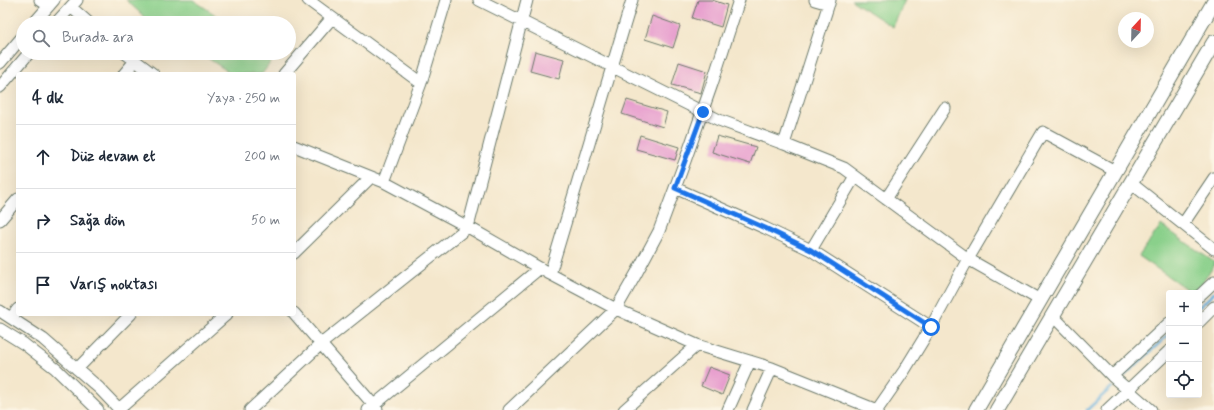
<!DOCTYPE html>
<html lang="tr">
<head>
<meta charset="utf-8">
<style>
  :root { --surface:#fff; --page:#f6f6f7; --text:#1f2937; --muted:#747a83; --line:#e0e1e3 }
  body { margin:0; font-family:Mynerve,sans-serif; background:var(--page); color:var(--text) }
  .controls { position:absolute; right:12px; bottom:12px; display:grid; overflow:hidden; border-radius:4px; box-shadow:0 4px 16px #0002 }
  .controls button { width:36px; height:36px; display:grid; place-items:center; padding:0; border:0; border-bottom:1px solid var(--line); background:var(--surface); color:var(--text); font:20px sans-serif }
  .compass { position:absolute; left:1118px; top:12px; width:36px; height:36px; border-radius:50%; background:var(--surface); box-shadow:0 4px 16px #0002; rotate:22deg }
  .stop { position:absolute; width:12px; height:12px; margin:-9px; border:3px solid #1a73e8; border-radius:50%; background:#fff }
  .stop.end { background:#1a73e8; border-color:#fff; box-shadow:0 1px 4px #0008 }
  .list { margin:0; padding:0; list-style:none }
  h2 { display:flex; justify-content:space-between; align-items:center; height:52px; margin:0; padding:0 16px; font-size:17px }
  h2 small { font-size:13px; font-weight:400; color:var(--muted) }
  .list li { display:grid; grid-template-columns:26px 1fr auto; gap:12px; align-items:center; box-sizing:border-box; height:64px; padding:0 16px; border-top:1px solid var(--line) }
  .list b { display:block; font-size:15px; white-space:nowrap }
  .list em { font-size:13px; font-style:normal; color:var(--muted) }
  .icon { flex:none; width:22px; height:22px; fill:none; stroke:currentColor; stroke-width:2; stroke-linecap:round; stroke-linejoin:round }
  .map { position:relative; flex:none; width:1214px; height:410px; overflow:hidden }
  .search { position:absolute; background:var(--surface); box-shadow:0 4px 16px #0002; left:16px; top:16px; width:280px; height:44px; display:flex; align-items:center; gap:10px; box-sizing:border-box; padding:0 14px; border-radius:22px; color:var(--muted); font-size:15px }
  .panel { position:absolute; background:var(--surface); box-shadow:0 4px 16px #0002; left:16px; top:72px; width:280px; height:244px; border-radius:4px }
  .map>svg:first-child { display:block }
  .green { fill:#8ad08b; stroke:#548660 }
  .lines { fill:none; stroke-linecap:round; stroke-linejoin:round }
  .stream { stroke:#65b0de; stroke-width:3 }
  .building { fill:#e79dce }
  .minor-casing { stroke:#6a7869; stroke-width:13 }
  .major-casing { stroke:#6a7869; stroke-width:16 }
  .minor { stroke:#fff; stroke-width:11 }
  .major { stroke:#fff; stroke-width:14 }
  .route { stroke:#1a73e8; stroke-width:5 }
</style>
</head>
<body>
<div class="map">
<svg width="1214" height="410" viewBox="0 0 1214 410">
  <rect width="100%" height="100%" fill="#fcf5e5"/>
  <filter id="ink" filterUnits="userSpaceOnUse"><feTurbulence type="fractalNoise" baseFrequency=".025" numOctaves="2"/><feDisplacementMap in="SourceGraphic" scale="8" xChannelSelector="R" yChannelSelector="G"/><feConvolveMatrix kernelMatrix="1 2 1 2 8 2 1 2 1" color-interpolation-filters="sRGB"/></filter>
  <filter id="wash" filterUnits="userSpaceOnUse"><feTurbulence type="fractalNoise" baseFrequency=".012" numOctaves="4" result="noise"/><feDisplacementMap in="SourceGraphic" scale="16" xChannelSelector="R" yChannelSelector="G"/><feGaussianBlur stdDeviation="0.9" result="paint"/><feColorMatrix in="noise" values="0 0 0 0 0 0 0 0 0 0 0 0 0 0 0 0 0 1.4 0 .05"/><feComposite in="paint" operator="in"/></filter>
  <g filter="url(#wash)">
    <rect width="100%" height="100%" fill="#f4e7cc"/>
    <!-- green -->
    <path class="green" d="M 126,0 L 193,0 L 228,23 L 151,23 Z
      M 851,0 L 905,0 L 893,27 Z
      M 200,53 L 273,53 L 276,55 L 262,74 L 232,74 Z
      M 1161,225 L 1214,262 L 1214,266 L 1195,293 L 1192,293 L 1139,256 Z"/>
    <g class="lines">
      <!-- stream -->
      <path class="stream" d="M 1199,307 L 1214,293
        M 1124,376 L 1169,334
        M 1087,410 L 1112,387"/>
    </g>
    <g id="blocks">
      <!-- building -->
      <path class="building" d="M 698,0 L 712,0 L 727,5 L 721,27 L 692,18 Z
        M 652,16 L 680,26 L 673,48 L 645,39 Z
        M 535,51 L 564,59 L 559,79 L 530,71 Z
        M 679,62 L 707,71 L 701,93 L 672,85 Z
        M 627,100 L 667,112 L 663,127 L 622,114 Z
        M 640,135 L 679,147 L 675,160 L 636,149 Z
        M 717,136 L 756,147 L 750,164 L 712,152 Z
        M 709,367 L 730,375 L 722,395 L 701,386 Z"/>
    </g>
  </g>
  <g filter="url(#ink)">
    <use href="#blocks" fill-opacity="0" stroke="#6a7869" stroke-width="1"/>
    <g class="lines">
      <defs>
        <path id="minor" d="M 40,0 L 49,6
          M 308,0 L 421,83
          M 479,0 L 719,120 L 784,144 L 844,168 L 968,259 L 1040,300
          M 815,0 L 829,4
          M 71,7 L 89,23
          M 34,23 L 54,0
          M 56,23 L 77,0
          M 125,53 L 153,74
          M 0,63 L 23,36
          M 124,74 L 135,61
          M 284,74 L 332,18
          M 0,87 L 29,53
          M 784,144 L 830,0
          M 294,146 L 384,182 L 468,227 L 550,274 L 616,309 L 697,345 L 772,368 L 877,410
          M 384,182 L 421,83 L 446,0
          M 1131,183 L 1214,249
          M 675,188 L 765,228 L 811,250 L 931,327
          M 886,199 L 945,108
          M 0,220 L 18,199
          M 1183,224 L 1214,178
          M 811,250 L 855,176
          M 294,253 L 371,177
          M 550,274 L 632,0
          M 1199,296 L 1214,282
          M 0,311 L 43,339 L 99,388 L 120,410
          M 294,313 L 377,409
          M 1053,316 L 1112,376 L 1151,410
          M 11,318 L 18,309
          M 1199,322 L 1214,307
          M 0,329 L 24,344 L 56,369 L 98,410
          M 77,369 L 131,314
          M 1112,376 L 1169,323
          M 118,410 L 227,314
          M 250,410 L 321,344 L 468,227 L 527,0
          M 368,410 L 540,268
          M 509,410 L 616,309 L 636,274 L 659,231 L 685,161 L 712,84 L 739,0
          M 624,410 L 697,345
          M 728,410 L 750,361
          M 753,410 L 772,368
          M 877,410 L 904,371 L 931,327 L 968,259 L 1043,132 L 1115,171
          M 1107,410 L 1169,351"/>
        <path id="major" d="M 976,410 L 1214,2
          M 997,410 L 1214,42"/>
      </defs>
      <!-- minor casing -->
      <use href="#minor" class="minor-casing"/>
      <!-- major casing -->
      <use href="#major" class="major-casing"/>
      <!-- minor -->
      <use href="#minor" class="minor"/>
      <!-- major -->
      <use href="#major" class="major"/>
    </g>
  </g>
  <g class="lines" filter="url(#ink)">
    <!-- route -->
    <path class="route" d="M 703,112 L 675,188 L 765,228 L 811,250 L 931,327"/>
  </g>
</svg>
<div class="controls">
<button>+</button>
<button>−</button>
<button><svg class="icon" aria-label="locate" viewBox="0 0 24 24"><circle cx="12" cy="12" r="6"/><path d="M12 2v4M12 18v4M2 12h4M18 12h4"/></svg></button>
</div>
<svg class="compass" viewBox="-18 -18 36 36"><path d="M0-13l5 13h-10z" fill="#e53935"/><path d="M0 13l5-13h-10z" fill="#747a83"/></svg>
<div class="stop" style="left:931px;top:327px"></div>
<div class="stop end" style="left:703px;top:112px"></div>
<div class="search"><svg class="icon" aria-label="search" viewBox="0 0 24 24"><circle cx="10" cy="10" r="6"/><path d="M15 15l6 6"/></svg>Burada ara</div>
<section class="panel">
<h2>4 dk<small>Yaya · 250 m</small></h2>
<ul class="list">
<li><svg class="icon" aria-label="ahead" viewBox="0 0 24 24"><path d="M12 20V5M6 11l6-6 6 6"/></svg><div><b>Düz devam et</b></div><em>200 m</em></li>
<li><svg class="icon" aria-label="right" viewBox="0 0 24 24"><path d="M7 20v-9h11M14 6l5 5-5 5"/></svg><div><b>Sağa dön</b></div><em>50 m</em></li>
<li><svg class="icon" aria-label="arrive" viewBox="0 0 24 24"><path d="M6 21V4h12l-3 4 3 4H6"/></svg><div><b>Varış noktası</b></div></li>
</ul>
</section>
</div>
</body>
</html>
